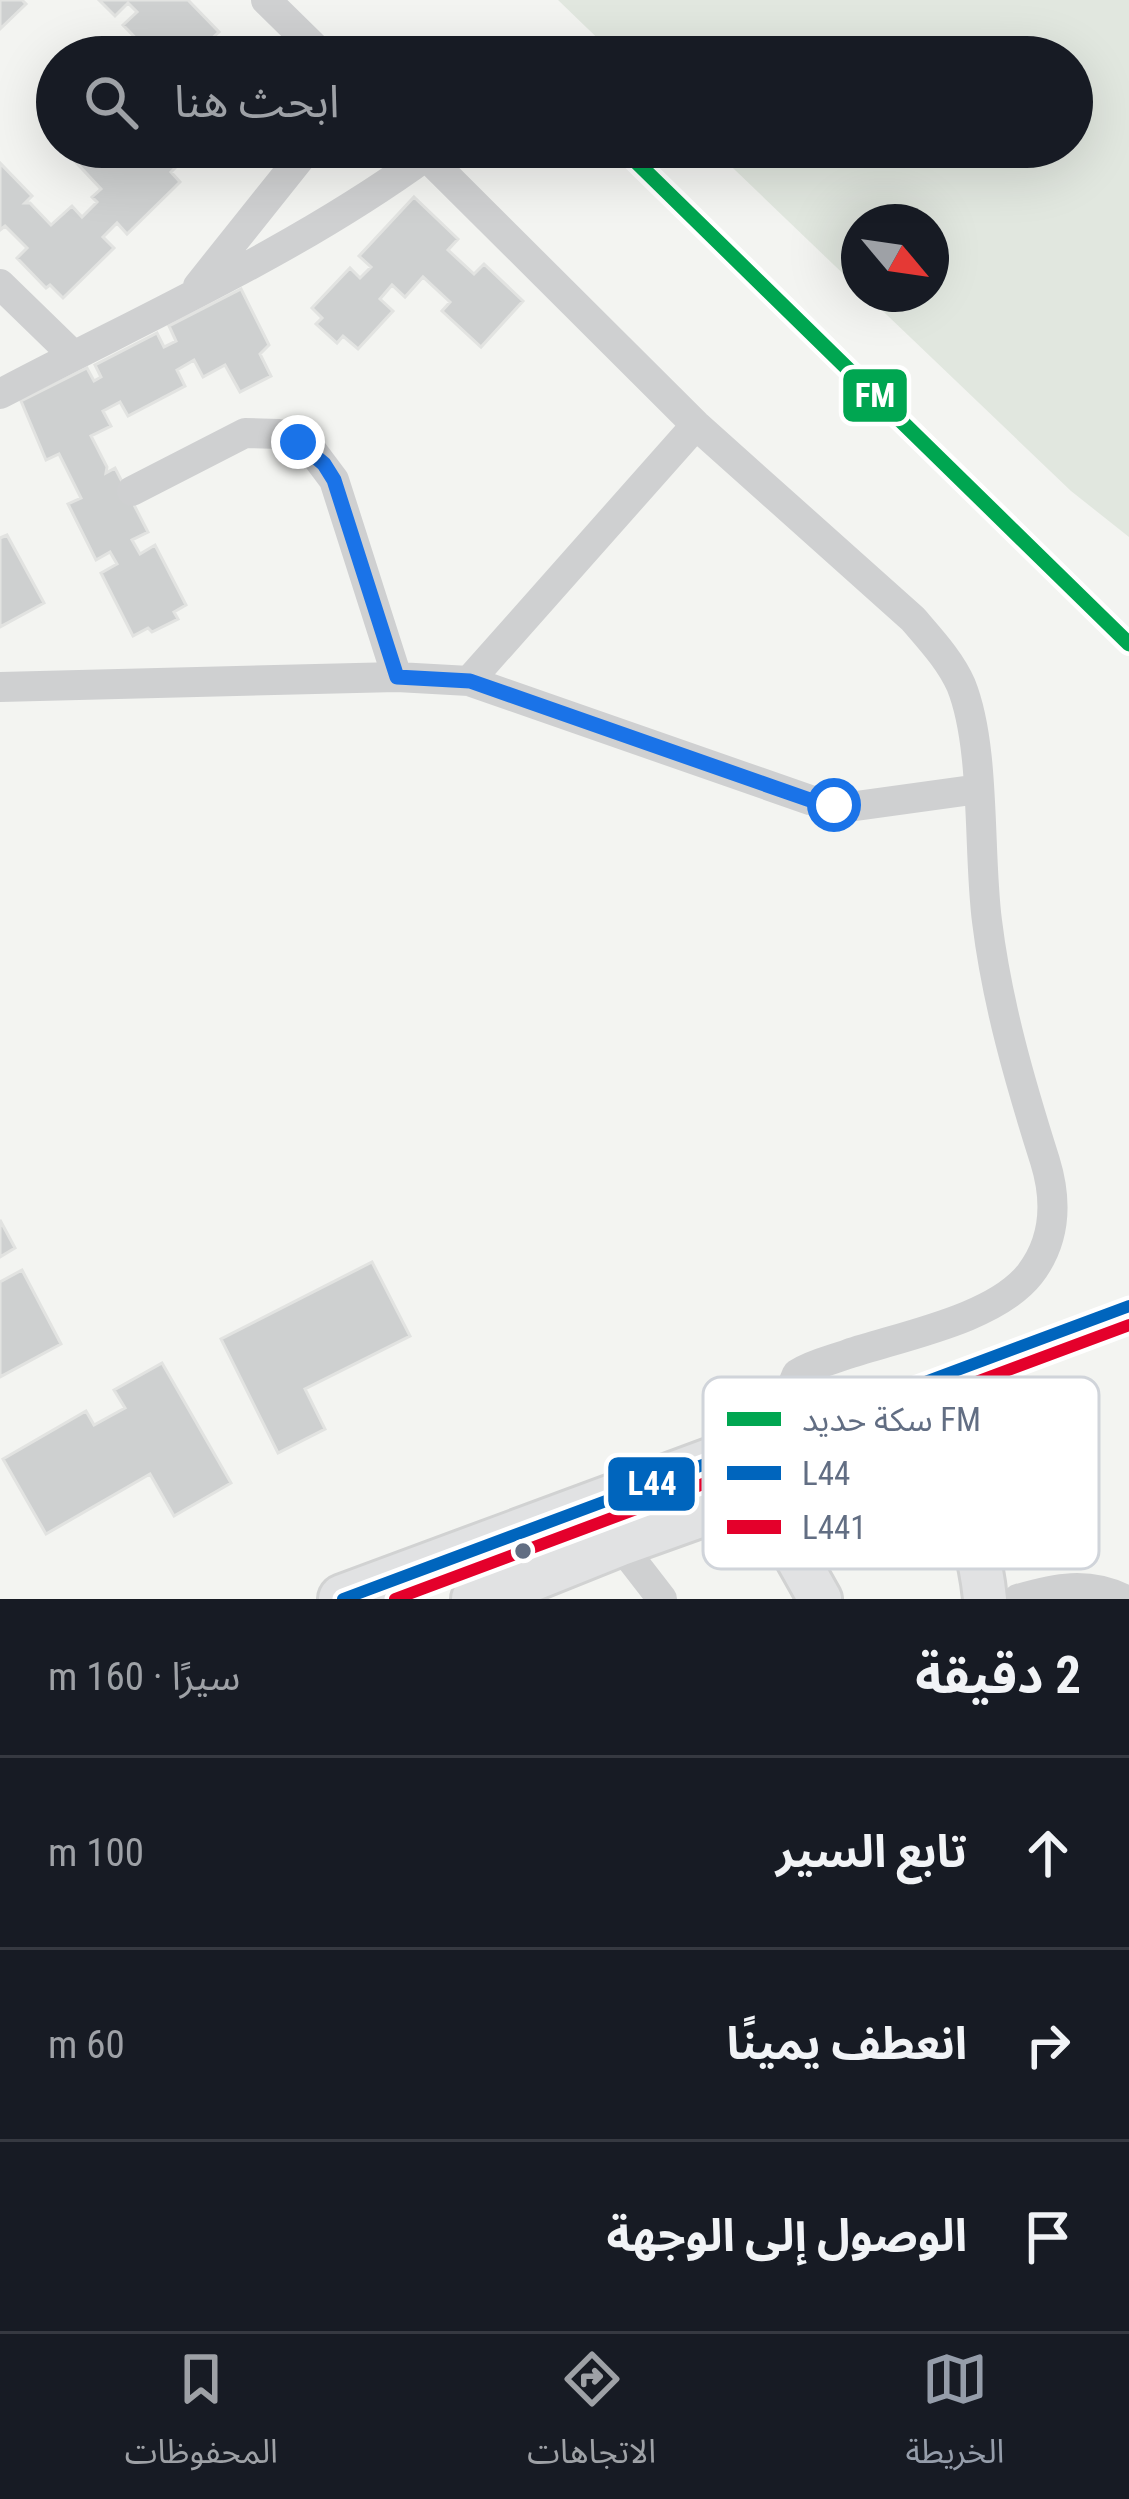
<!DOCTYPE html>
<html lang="ar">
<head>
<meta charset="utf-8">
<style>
  :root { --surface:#171b24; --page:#242831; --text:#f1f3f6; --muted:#9ea1a6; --line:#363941; --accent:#959daa }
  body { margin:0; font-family:"Roboto Condensed","Noto Sans Arabic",sans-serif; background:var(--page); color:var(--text); direction:rtl }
  .compass { position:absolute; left:841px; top:204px; width:108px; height:108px; border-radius:50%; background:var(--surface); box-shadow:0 12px 48px #0002; rotate:119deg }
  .stop { position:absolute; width:36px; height:36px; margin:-27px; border:9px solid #1a73e8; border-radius:50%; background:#fff }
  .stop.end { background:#1a73e8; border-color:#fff; box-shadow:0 3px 12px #0008 }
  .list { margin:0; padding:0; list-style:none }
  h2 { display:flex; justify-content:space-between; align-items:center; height:156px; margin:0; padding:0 48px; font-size:51px }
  h2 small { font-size:39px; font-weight:400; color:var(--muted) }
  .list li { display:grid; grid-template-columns:78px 1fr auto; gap:36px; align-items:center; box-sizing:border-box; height:192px; padding:0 48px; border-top:3px solid var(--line) }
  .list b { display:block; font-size:45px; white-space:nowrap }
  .list em { font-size:39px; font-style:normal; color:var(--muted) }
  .icon { flex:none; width:66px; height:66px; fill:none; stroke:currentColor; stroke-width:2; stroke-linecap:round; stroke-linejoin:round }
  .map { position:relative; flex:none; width:1129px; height:1599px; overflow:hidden; direction:ltr }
  .search { position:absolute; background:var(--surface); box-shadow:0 12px 48px #0002; left:36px; right:36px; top:36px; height:132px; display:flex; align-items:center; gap:30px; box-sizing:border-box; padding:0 42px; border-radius:66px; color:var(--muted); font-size:45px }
  .sheet { height:732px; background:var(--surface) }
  nav { display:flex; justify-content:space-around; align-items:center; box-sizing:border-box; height:168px; border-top:3px solid var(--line); background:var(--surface); font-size:33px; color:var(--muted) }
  nav a { display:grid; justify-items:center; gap:6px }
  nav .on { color:var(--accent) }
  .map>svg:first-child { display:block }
  .green { fill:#e1e7df }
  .building { fill:#ced0d0; stroke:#e2e3e1; stroke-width:3 }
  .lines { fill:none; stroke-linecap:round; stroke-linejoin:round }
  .secondary-casing { stroke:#d1d2d2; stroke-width:48 }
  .primary-casing { stroke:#d1d2d2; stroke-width:54 }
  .minor { stroke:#cfd0d1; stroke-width:30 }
  .secondary { stroke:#e1e2e3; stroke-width:42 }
  .primary { stroke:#e1e2e3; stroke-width:48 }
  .bus-1-casing { stroke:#fff; stroke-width:21 }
  .bus-2-casing { stroke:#fff; stroke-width:21 }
  .bus-1 { stroke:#0065bd; stroke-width:12 }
  .bus-2 { stroke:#e4002b; stroke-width:12 }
  .rail-1-casing { stroke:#fff; stroke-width:24 }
  .rail-1 { stroke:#00a651; stroke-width:15 }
  .route { stroke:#1a73e8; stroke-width:15 }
  .bus-dot { fill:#626e83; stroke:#fff; stroke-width:4.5 }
  .key { fill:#fff; stroke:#d0d4da; stroke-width:3 }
  .key-label { font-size:33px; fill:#626e83 }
  .line-badge { stroke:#fff; stroke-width:4.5 }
  .badge-label { font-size:33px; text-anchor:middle; font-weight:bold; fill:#fff }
</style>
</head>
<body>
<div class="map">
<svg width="1129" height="1599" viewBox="0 0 1129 1599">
  <rect width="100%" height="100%" fill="#f3f4f1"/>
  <!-- green -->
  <path class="green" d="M 558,0 L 1129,0 L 1129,537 L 1071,491 L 865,294 L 931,294 L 931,222 L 859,222 L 859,289 L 711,147 L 1072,147 L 1072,57 L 617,57 Z"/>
  <!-- building -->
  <path class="building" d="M 0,0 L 22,0 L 26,4 L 0,29 Z
    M 99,0 L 188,0 L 219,32 L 209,41 L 224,57 L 154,57 L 123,25 L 137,12 L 128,3 L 115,16 Z
    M 80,147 L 113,147 L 119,153 L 125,147 L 142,147 L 146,151 L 154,147 L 175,168 L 171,172 L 180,182 L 127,234 L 117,223 L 103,237 L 114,248 L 63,298 L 50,285 L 46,288 L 17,258 L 27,248 L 5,226 L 0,230 L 0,163 L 32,196 L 25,203 L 30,203 L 51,225 L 72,206 L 82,217 L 97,202 L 92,197 L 101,189 L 70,156 Z
    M 414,197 L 458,239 L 448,250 L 474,274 L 484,264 L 523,301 L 481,347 L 442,311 L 450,302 L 423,277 L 405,297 L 392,285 L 380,299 L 393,311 L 358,349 L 343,336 L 337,343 L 316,324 L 322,318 L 312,308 L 350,268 L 360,278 L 371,267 L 359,256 Z
    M 241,289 L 269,345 L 260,354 L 271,376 L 240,392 L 225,365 L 203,377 L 194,360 L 177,370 L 185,386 L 128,416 L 120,402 L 103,411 L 111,426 L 91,436 L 107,467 L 106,473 L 115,468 L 148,532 L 132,540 L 140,554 L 155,545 L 186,605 L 174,612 L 178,619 L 152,632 L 148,628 L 133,636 L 101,573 L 117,564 L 110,552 L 96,560 L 68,504 L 81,498 L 59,454 L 46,460 L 21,401 L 87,368 L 94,381 L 101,377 L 95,365 L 157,333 L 164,347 L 176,341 L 169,326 Z
    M 7,535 L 44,603 L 0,627 L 0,538 Z
    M 0,1220 L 15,1248 L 0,1257 Z
    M 372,1262 L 410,1336 L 305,1389 L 325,1429 L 278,1453 L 221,1339 Z
    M 22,1270 L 61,1344 L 0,1377 L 0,1282 Z
    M 162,1363 L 231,1483 L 174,1516 L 150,1474 L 46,1534 L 3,1459 L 86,1411 L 94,1425 L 125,1408 L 114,1390 Z"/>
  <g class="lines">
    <defs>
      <path id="secondary" d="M 867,1405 C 942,1427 978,1527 985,1599
        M 741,1498 L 780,1528 L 820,1599"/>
      <path id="primary" d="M 343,1599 L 867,1405
        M 476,1599 L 618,1542 L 741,1498"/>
    </defs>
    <!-- secondary casing -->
    <use href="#secondary" class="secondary-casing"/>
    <!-- primary casing -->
    <use href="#primary" class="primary-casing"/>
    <!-- minor -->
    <path class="minor" d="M 266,0 L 324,57
      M 417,147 L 696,425 L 913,619 C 930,639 950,660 961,685 C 986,747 978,852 987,921 C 997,1003 1020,1082 1045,1161 C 1057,1200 1056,1240 1030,1274 C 995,1319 902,1336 848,1354 C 832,1360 812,1364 797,1374 L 788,1396 L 800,1428
      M 0,284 L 73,355
      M 198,286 L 309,147
      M 0,394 C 144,318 294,252 426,156
      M 132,491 L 245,433 L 279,434 L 313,452 L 334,480 L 397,677
      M 469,681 L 810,800 L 856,806 L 979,789
      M 0,687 L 397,677 L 469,681 L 696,425
      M 618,1542 L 662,1599
      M 1018,1599 C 1055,1588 1088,1581 1124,1599"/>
    <!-- secondary -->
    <use href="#secondary" class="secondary"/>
    <!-- primary -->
    <use href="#primary" class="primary"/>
    <defs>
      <path id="bus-1" d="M 343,1599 L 1129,1306"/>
      <path id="bus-2" d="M 395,1599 L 1129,1325"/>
    </defs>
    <!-- bus-1 casing -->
    <use href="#bus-1" class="bus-1-casing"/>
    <!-- bus-2 casing -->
    <use href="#bus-2" class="bus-2-casing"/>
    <!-- bus-1 -->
    <use href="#bus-1" class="bus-1"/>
    <!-- bus-2 -->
    <use href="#bus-2" class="bus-2"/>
    <defs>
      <path id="rail-1" d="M 621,147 L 1129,644"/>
    </defs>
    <!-- rail-1 casing -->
    <use href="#rail-1" class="rail-1-casing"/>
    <!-- rail-1 -->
    <use href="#rail-1" class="rail-1"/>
  </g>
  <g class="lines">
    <!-- route -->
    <path class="route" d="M 298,442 L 324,464 L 334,480 L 397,677 L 470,681 L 810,800 L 834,805"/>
  </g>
  <!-- markers -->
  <circle class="bus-dot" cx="523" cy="1551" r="10"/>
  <!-- legend -->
  <rect x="703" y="1377" width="396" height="192" rx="18" class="key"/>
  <rect x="727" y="1412" width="54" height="14" fill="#00a651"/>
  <rect x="727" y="1466" width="54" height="14" fill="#0065bd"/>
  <rect x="727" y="1520" width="54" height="14" fill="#e4002b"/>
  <g class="key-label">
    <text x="802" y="1431">سكة حديد FM</text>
    <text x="802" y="1485">L44</text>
    <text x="802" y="1539">L441</text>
  </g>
  <g class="line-badge">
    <rect x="841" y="367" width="68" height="57" rx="12" fill="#00a651"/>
    <rect x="606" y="1455" width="91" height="58" rx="12" fill="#0065bd"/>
  </g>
  <g class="badge-label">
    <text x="875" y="407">FM</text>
    <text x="652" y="1495">L44</text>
  </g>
</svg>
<svg class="compass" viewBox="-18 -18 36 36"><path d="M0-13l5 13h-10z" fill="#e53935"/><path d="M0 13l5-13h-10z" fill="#9ea1a6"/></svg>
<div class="stop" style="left:834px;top:805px"></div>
<div class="stop end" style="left:298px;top:442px"></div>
<div class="search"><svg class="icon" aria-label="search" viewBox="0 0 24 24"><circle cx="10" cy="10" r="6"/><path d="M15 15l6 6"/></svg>ابحث هنا</div>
</div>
<section class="sheet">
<h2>2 دقيقة<small>سيرًا · 160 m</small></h2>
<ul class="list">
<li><svg class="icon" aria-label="ahead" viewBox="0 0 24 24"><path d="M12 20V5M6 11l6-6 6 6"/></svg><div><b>تابع السير</b></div><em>100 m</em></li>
<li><svg class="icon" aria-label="right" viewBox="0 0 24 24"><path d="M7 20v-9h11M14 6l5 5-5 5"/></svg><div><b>انعطف يمينًا</b></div><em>60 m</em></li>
<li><svg class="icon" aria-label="arrive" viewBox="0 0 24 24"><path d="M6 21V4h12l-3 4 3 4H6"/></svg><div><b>الوصول إلى الوجهة</b></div></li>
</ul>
</section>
<nav>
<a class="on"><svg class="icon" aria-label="map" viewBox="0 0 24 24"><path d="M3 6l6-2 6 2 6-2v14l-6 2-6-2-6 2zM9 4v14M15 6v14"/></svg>الخريطة</a>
<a><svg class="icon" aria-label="directions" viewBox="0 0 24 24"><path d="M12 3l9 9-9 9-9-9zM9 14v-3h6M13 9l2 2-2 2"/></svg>الاتجاهات</a>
<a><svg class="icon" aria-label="saved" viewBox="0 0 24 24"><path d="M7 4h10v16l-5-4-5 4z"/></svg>المحفوظات</a>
</nav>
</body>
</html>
